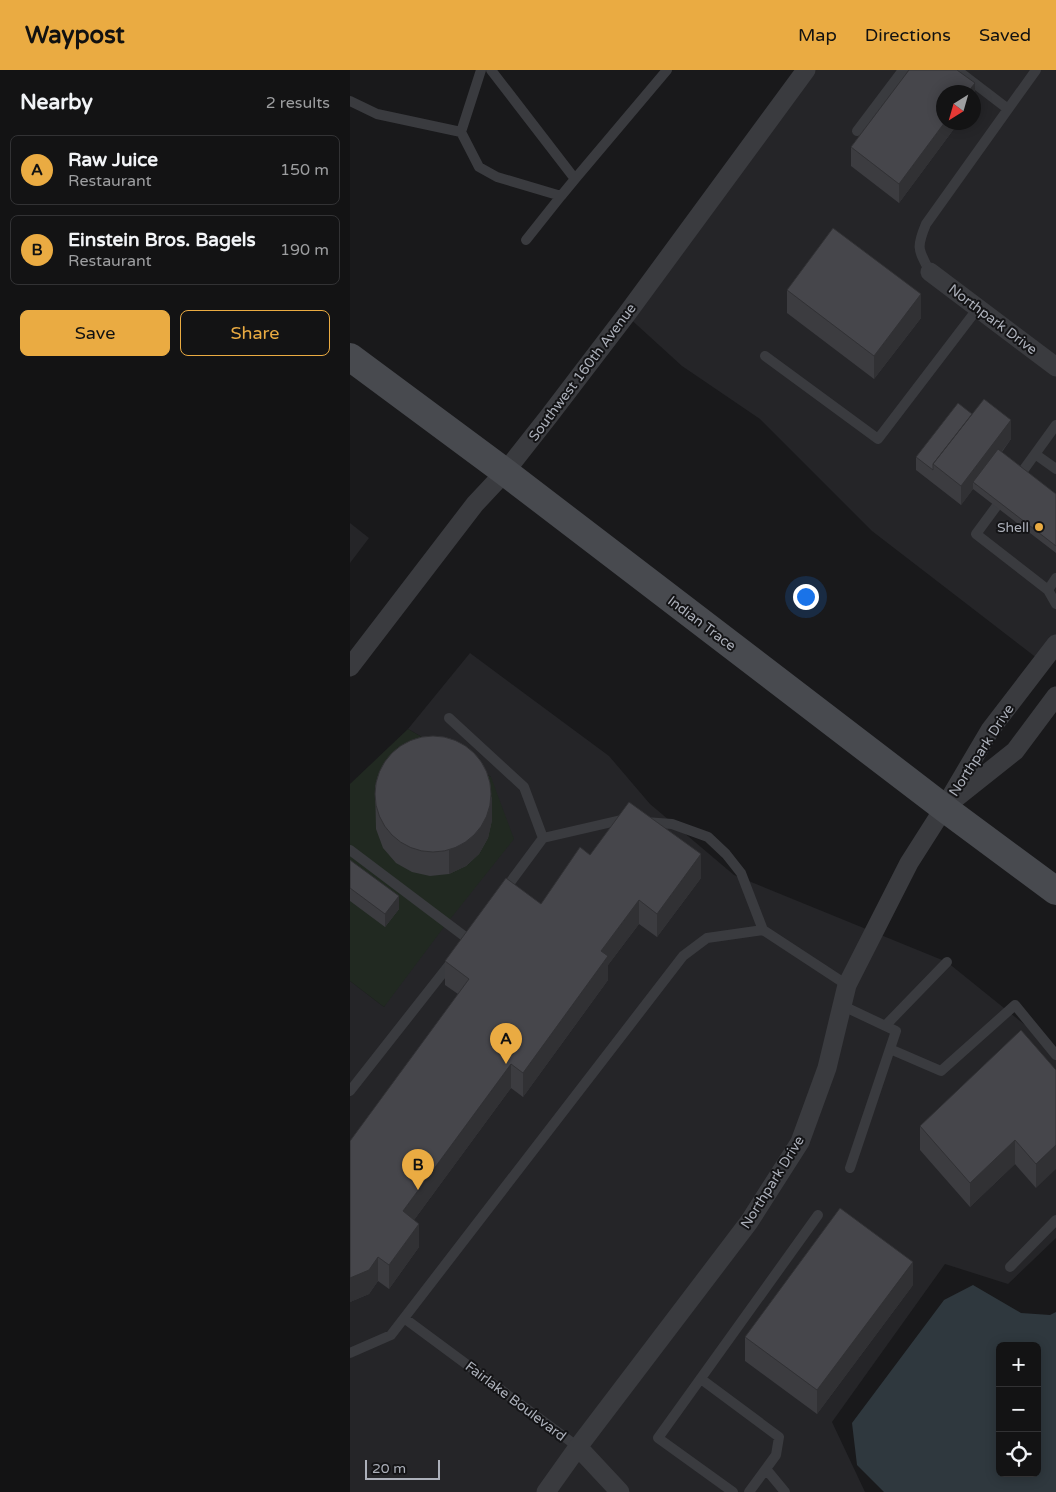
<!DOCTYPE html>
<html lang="en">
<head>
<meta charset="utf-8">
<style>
  :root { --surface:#131314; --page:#1c1c1d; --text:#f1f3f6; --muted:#9d9ea0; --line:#323234; --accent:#eaab42 }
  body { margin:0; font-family:"Varela Round",sans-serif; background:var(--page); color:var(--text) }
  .controls { position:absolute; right:15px; bottom:15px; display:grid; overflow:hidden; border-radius:8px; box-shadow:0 2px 12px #0003 }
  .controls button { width:45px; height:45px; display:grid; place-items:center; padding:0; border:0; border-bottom:1px solid var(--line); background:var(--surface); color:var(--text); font:25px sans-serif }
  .compass { position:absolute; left:586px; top:15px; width:45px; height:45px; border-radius:50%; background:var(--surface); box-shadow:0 2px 12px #0003; rotate:217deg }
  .scale { position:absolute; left:15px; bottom:12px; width:75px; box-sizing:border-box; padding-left:5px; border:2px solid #acb0ba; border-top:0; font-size:14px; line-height:18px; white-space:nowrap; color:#acb0ba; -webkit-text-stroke:4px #141416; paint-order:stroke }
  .you { position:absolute; left:455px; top:526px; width:18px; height:18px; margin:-12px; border:4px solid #fff; border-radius:50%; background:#1a73e8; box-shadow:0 0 0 8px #1a73e833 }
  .badge { display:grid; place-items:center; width:32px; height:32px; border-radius:50%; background:var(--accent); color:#111; font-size:16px; font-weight:700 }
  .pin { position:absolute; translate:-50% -41px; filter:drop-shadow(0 1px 2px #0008) }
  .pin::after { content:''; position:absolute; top:26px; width:18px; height:15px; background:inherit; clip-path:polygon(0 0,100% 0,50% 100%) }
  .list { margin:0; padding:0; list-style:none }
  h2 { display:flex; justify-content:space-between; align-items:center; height:65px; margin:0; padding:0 20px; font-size:21px }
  h2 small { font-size:16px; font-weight:400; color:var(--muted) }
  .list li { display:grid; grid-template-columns:32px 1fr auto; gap:15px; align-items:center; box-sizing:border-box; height:70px; margin:0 10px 10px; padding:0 10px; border:1px solid var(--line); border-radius:8px }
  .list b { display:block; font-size:19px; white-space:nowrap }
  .list p { margin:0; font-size:16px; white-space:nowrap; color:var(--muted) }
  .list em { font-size:16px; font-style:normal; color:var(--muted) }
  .actions { display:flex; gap:10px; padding:15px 20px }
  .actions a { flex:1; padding:11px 0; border:1px solid var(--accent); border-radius:8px; text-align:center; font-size:18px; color:var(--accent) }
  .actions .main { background:var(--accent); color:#111 }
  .icon { flex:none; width:28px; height:28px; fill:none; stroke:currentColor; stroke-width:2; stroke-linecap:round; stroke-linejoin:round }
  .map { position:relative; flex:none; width:706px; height:1422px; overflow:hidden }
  header { display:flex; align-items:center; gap:30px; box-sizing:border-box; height:70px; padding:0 25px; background:var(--accent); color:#111 }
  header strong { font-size:24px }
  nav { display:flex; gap:28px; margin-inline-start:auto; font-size:18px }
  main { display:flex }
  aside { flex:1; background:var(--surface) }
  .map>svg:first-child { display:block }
  .built { fill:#252528; fill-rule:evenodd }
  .green { fill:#212921 }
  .water { fill:#2f383e; fill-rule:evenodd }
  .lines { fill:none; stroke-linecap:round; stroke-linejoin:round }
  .lane { stroke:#3a3b3f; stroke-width:10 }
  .street { stroke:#3a3b3f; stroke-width:19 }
  .secondary { stroke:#484a4f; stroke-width:28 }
  .wall { fill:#3c3c40 }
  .shaded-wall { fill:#313134 }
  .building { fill:#46464b; stroke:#313134 }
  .poi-dot { fill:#eaab42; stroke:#141416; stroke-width:2 }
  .labels { text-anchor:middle; stroke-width:4; stroke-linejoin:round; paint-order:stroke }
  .street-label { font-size:14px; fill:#acb0ba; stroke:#141416 }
  .poi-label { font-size:14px; fill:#acb0ba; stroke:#141416; text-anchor:end }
</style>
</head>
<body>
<header>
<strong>Waypost</strong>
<nav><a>Map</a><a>Directions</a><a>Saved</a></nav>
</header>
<main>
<aside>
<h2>Nearby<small>2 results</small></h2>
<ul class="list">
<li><span class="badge">A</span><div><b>Raw Juice</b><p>Restaurant</p></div><em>150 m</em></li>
<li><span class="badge">B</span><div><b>Einstein Bros. Bagels</b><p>Restaurant</p></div><em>190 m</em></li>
</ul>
<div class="actions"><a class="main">Save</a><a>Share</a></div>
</aside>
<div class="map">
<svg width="706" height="1422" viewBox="0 0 706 1422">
  <rect width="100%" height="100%" fill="#19191b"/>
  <!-- built -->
  <path class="built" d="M 456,0 L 706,0 L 706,574 L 692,592 L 522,461 L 410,349 L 332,296 L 276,245 ZM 594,22 L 624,22 L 624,52 L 594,52 Z
    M 0,453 L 19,468 L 0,493 Z
    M 120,583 L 259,686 L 300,734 L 384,805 L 597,892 L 706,980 L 706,1168 L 658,1214 L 595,1194 L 482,1352 L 515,1422 L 0,1422 L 0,911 L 34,937 L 141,707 L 58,659 Z"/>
  <!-- green -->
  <path class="green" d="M 58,659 L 141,707 L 164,769 L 97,853 L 34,937 L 0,911 L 0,714 Z"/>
  <!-- water -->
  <path class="water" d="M 623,1215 L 671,1243 L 700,1245 L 706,1242 L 706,1422 L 534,1422 L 507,1395 L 502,1353 L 594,1230 ZM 650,1276 L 687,1276 L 687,1403 L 650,1403 Z"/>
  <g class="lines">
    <!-- lane -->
    <path class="lane" d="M 131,0 L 111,62 L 129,97 L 147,107 L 211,126 L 225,109
      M 141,0 L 225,109 L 317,0
      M 607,0 L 658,39
      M 0,31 L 27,44 L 111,62
      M 507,61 L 553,0
      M 176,170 L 211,126
      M 580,202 C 568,179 566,178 576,154 L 686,0
      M 415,286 L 528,369 L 628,238
      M 685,384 L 706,399
      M 667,409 L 706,355
      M 654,426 L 626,464 L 698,520 L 706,534
      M 698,520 L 706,508
      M 99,648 L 174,717 L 193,768 L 153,822
      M 295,752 L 322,754 L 358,767 L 376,784 L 391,803 L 413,860
      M 193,768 L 271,750 L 278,751
      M 0,780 L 118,869
      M 491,935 L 546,961 L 500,1098
      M 535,956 L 597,892
      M 540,979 L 591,1001 L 665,935 L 706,985
      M 0,1021 L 103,890
      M 660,1197 L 706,1150
      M 54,1248 L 228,1377
      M 0,1283 L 41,1265 L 333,886 L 357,868 L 413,860 L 497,915
      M 351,1309 L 429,1367 L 426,1385 L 399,1422
      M 416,1399 L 435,1422
      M 383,1422 L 308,1368 L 468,1145"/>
    <!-- street -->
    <path class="street" d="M 580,202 L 706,297
      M 0,597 L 125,434 L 155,402 L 199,346 L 276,245 L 456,0
      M 602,731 L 665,681 L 706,626
      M 228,1377 L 270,1422
      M 196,1422 L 228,1377 L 399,1152 L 450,1072 L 477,998 L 497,915 L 559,793 L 594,738 L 640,660 L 706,574"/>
    <!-- secondary -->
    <path class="secondary" d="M 0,287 L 155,402 L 594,738 L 706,821"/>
  </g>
  <!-- wall -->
  <path class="wall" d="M 559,0 L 607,0 L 625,13 L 625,32 L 624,34 L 624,22 L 594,22 L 594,52 L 609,52 L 549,133 L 501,96 L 501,77 Z
    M 437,220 L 571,248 L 524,309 L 437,243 Z
    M 622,344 L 661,369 L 652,382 L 706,424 L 706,483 L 623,419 L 611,435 L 566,400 L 566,387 Z
    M 25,715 L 142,750 L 138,768 L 129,784 L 116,796 L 99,804 L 80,806 L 62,802 L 46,793 L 33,778 L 26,759 Z
    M 240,785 L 351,808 L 307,867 L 289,854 L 258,895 L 258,910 L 173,1027 L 161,1018 L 64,1150 L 69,1177 L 39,1219 L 28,1211 L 19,1224 L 0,1232 L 108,924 L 95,915 L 95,891 L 191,834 Z
    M 0,790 L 49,839 L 35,857 L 0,831 Z
    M 706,1000 L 686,1118 L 665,1094 L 620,1137 L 570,1080 L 570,1056 Z
    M 563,1215 L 467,1344 L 395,1291 L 395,1267 Z"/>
  <!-- shaded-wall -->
  <path class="shaded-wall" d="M 625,13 L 625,32 L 624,34 L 624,22 L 618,22 Z
    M 595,52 L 609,52 L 549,133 L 549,114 Z
    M 571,224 L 571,248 L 524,309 L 524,286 Z
    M 661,350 L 661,369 L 626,415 L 623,412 L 623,419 L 611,435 L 611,416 Z
    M 142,726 L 142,750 L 138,768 L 129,784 L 116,796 L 99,804 L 99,780 Z
    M 351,784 L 351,808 L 307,867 L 307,844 Z
    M 49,826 L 49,839 L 35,857 L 35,844 Z
    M 289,830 L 289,854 L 258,895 L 258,910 L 173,1027 L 173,1003 L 251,881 Z
    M 161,994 L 161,1018 L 53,1165 L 53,1141 Z
    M 665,1070 L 665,1094 L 620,1137 L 620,1113 Z
    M 706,1075 L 706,1099 L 686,1118 L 686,1094 Z
    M 69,1154 L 69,1177 L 39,1219 L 39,1195 Z
    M 28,1187 L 28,1211 L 19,1224 L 0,1232 L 0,1208 Z
    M 563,1192 L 563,1215 L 467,1344 L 467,1320 Z"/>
  <!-- building -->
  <path class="building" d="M 559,0 L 607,0 L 625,13 L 618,22 L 594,22 L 594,52 L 595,52 L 549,114 L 501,77 Z
    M 483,158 L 571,224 L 524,286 L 437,220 Z
    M 634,329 L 661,350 L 611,416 L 583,394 Z
    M 608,333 L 622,344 L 583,394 L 583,400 L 566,387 Z
    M 648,379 L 706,424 L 706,476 L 623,412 Z
    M25 724a58 58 0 1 1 116 0a58 58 0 1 1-116 0Z
    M 279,732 L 351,784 L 307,844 L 289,830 L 251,881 L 258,886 L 173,1003 L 161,994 L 53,1141 L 69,1154 L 39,1195 L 28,1187 L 19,1200 L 0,1208 L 0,1071 L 119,909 L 95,891 L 156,808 L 191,834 L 230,777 L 240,785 Z
    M 0,790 L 49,826 L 35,844 L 0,818 Z
    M 671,960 L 706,1000 L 706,1075 L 686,1094 L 665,1070 L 620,1113 L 570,1056 Z
    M 490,1138 L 563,1192 L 467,1320 L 395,1267 Z"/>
  <!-- markers -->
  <circle class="poi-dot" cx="689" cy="457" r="5"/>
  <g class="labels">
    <!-- street labels -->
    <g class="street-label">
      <text transform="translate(643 249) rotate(37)" y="5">Northpark Drive</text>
      <text transform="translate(232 302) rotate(-53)" y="5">Southwest 160th Avenue</text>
      <text transform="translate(352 553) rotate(37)" y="5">Indian Trace</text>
      <text transform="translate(631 680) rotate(-57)" y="5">Northpark Drive</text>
      <text transform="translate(422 1112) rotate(-58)" y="5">Northpark Drive</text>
      <text transform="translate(166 1331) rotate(37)" y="5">Fairlake Boulevard</text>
    </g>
    <!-- poi labels -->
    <g class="poi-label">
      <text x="679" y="462">Shell</text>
    </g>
  </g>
</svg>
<div class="controls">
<button>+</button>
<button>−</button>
<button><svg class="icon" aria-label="locate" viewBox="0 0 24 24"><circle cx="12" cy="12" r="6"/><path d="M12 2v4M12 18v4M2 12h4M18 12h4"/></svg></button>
</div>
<svg class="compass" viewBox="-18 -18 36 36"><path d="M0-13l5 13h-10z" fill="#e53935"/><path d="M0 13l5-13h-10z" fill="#9d9ea0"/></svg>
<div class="scale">20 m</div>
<div class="you"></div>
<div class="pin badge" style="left:156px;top:994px">A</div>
<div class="pin badge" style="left:68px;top:1120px">B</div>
</div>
</main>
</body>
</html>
